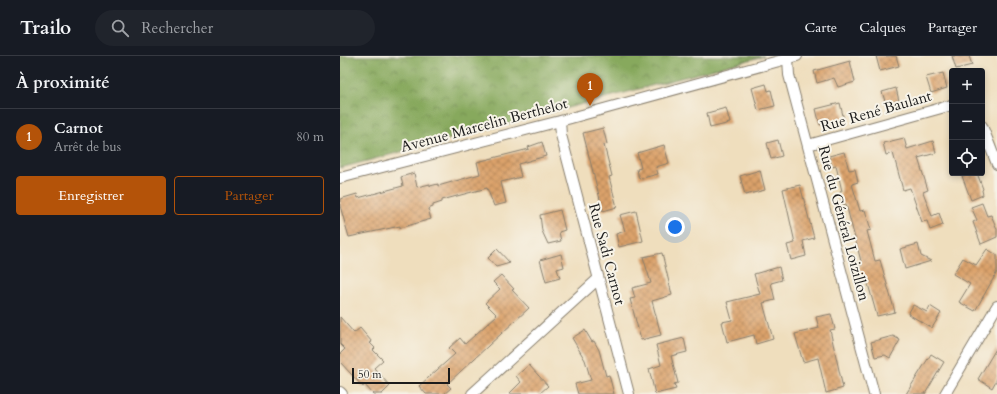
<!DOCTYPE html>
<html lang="fr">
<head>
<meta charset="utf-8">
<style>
  :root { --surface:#171b24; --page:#20242c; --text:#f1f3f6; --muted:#9ea1a6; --line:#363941; --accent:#b45309 }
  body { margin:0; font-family:Cardo,serif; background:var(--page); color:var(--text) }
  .controls { position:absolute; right:12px; top:12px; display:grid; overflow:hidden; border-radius:4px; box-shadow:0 2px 6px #0003 }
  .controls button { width:36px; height:36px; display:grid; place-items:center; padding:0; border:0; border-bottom:1px solid var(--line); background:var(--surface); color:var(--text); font:20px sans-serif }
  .scale { position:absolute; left:12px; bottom:10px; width:98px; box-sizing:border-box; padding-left:4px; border:2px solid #1c1c1c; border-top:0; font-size:11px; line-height:14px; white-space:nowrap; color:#1c1c1c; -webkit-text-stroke:3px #f7f3e8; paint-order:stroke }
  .you { position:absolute; left:335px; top:171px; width:14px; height:14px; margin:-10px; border:3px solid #fff; border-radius:50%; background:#1a73e8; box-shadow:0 0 0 6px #1a73e833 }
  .badge { display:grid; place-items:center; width:26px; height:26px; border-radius:50%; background:var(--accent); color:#fff; font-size:13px; font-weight:700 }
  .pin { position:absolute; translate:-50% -33px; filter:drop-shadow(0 1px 2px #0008) }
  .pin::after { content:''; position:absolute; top:21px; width:14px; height:12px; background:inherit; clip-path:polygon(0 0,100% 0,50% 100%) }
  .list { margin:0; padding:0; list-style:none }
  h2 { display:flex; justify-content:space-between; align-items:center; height:52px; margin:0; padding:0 16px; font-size:17px }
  h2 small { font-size:13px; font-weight:400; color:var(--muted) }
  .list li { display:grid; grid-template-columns:26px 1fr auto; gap:12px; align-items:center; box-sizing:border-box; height:56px; padding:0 16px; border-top:1px solid var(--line) }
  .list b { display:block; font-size:15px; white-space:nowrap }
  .list p { margin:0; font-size:13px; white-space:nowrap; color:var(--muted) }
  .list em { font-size:13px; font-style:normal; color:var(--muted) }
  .actions { display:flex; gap:8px; padding:12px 16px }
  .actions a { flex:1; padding:9px 0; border:1px solid var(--accent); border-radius:4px; text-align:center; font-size:14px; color:var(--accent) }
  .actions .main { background:var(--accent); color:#fff }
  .icon { flex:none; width:22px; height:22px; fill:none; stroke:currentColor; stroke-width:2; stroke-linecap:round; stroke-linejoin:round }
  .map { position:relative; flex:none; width:657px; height:338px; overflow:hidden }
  header { display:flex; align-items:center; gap:24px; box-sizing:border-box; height:56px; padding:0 20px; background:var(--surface); border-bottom:1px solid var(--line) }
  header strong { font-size:19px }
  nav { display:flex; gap:22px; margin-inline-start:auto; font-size:14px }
  .search { width:280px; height:36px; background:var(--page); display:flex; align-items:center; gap:10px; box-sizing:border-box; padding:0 14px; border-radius:22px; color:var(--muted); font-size:15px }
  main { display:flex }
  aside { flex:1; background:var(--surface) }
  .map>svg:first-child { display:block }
  .forest { fill:url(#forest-crowns); stroke:#52623c }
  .building { fill:url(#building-cross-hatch) }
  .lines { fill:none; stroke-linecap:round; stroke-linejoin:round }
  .minor-casing { stroke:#867d6c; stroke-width:12 }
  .minor { stroke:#fff; stroke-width:10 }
  .labels { text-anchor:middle; stroke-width:4; stroke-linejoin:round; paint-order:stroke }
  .street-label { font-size:15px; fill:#1c1c1c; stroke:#f7f3e8 }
</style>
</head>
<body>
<header>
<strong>Trailo</strong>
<div class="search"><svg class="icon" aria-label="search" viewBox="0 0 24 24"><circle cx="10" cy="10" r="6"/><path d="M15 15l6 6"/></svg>Rechercher</div>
<nav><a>Carte</a><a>Calques</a><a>Partager</a></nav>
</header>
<main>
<aside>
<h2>À proximité<small></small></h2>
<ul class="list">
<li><span class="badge">1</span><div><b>Carnot</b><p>Arrêt de bus</p></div><em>80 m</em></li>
</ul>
<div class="actions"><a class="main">Enregistrer</a><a>Partager</a></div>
</aside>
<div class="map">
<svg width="657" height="338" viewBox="0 0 657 338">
  <defs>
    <pattern id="forest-crowns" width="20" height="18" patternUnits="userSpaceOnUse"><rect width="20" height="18" fill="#87a95d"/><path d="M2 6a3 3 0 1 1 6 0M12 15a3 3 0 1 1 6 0" fill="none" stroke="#6e894c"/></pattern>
    <pattern id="building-cross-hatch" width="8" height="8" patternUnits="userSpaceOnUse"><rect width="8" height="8" fill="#dba26b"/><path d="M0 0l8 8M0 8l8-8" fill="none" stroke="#b18357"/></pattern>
  </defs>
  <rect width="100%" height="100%" fill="#f7f3e8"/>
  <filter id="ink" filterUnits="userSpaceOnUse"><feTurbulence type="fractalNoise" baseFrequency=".025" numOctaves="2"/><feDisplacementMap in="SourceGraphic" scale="8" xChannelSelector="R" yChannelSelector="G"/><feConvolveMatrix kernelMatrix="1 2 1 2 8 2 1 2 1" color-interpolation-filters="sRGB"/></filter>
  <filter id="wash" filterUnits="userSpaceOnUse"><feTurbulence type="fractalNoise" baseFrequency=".012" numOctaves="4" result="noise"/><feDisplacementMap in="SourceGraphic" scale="16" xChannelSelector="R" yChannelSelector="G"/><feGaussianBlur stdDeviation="0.9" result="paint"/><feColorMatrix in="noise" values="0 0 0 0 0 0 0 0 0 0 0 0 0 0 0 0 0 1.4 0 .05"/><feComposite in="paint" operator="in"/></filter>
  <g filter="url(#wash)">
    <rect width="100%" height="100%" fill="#efdebd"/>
    <!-- forest -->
    <path class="forest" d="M 0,0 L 424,0 L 0,112 Z"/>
    <g id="blocks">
      <!-- building -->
      <path class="building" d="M 536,0 L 556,0 L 559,10 L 540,15 Z
        M 612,0 L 629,0 L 632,9 L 616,13 Z
        M 510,5 L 515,26 L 498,31 L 494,22 L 477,27 L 474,15 Z
        M 603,17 L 607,32 L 591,37 L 586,21 Z
        M 426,28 L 428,35 L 431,34 L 435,50 L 418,54 L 412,32 Z
        M 556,32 L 559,45 L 546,48 L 542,36 Z
        M 500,47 L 504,64 L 480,69 L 476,53 Z
        M 386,52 L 390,67 L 370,72 L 367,57 Z
        M 263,72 L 267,88 L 264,89 L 272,120 L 269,121 L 277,151 L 263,155 L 243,77 Z
        M 564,82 L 567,93 L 593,85 L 596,97 L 578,102 L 588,134 L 583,136 L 592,160 L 599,157 L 603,169 L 590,174 L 587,165 L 582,166 L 570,132 L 563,134 L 553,97 L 546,99 L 543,87 Z
        M 438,84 L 442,100 L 431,103 L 427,87 Z
        M 202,86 L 206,100 L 178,108 L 181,121 L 161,126 L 166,147 L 154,150 L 147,132 L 102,144 L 102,146 L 93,149 L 93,151 L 88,153 L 91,163 L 60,172 L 60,170 L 9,181 L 0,150 L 0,143 L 17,138 L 18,142 L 63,130 L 61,121 L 74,117 L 77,131 L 90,128 L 90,130 L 98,128 L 98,130 L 140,118 L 137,106 L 189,93 L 188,91 Z
        M 324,89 L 329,107 L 316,111 L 318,118 L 299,123 L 297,113 L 301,112 L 297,97 Z
        M 504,96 L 509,114 L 515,113 L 518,126 L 512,128 L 520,155 L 525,154 L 531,174 L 527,175 L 535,205 L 540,204 L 555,256 L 537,260 L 528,228 L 526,224 L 523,225 L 519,210 L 522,209 L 506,148 L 503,149 L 500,136 L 502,135 L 496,110 L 492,111 L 489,100 Z
        M 420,114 L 425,134 L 405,139 L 400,120 Z
        M 630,117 L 637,117 L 643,133 L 642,134 L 643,139 L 631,144 L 622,120 Z
        M 460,129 L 474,182 L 463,185 L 466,200 L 451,204 L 447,189 L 455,187 L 443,133 Z
        M 642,147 L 647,160 L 651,159 L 657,173 L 657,181 L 641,188 L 633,166 L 637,164 L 631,151 Z
        M 220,154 L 225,174 L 219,176 L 221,185 L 208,188 L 202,175 L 200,159 Z
        M 296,155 L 303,185 L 279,191 L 276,178 L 285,175 L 280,159 Z
        M 578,188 L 581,200 L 591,205 L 565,213 L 560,193 Z
        M 157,193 L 170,207 L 156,211 L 148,202 Z
        M 647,193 L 657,199 L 657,216 L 635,255 L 619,246 L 630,228 L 613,218 L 623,202 L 636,209 Z
        M 322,197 L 332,239 L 312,245 L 321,279 L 301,284 L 290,243 L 295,242 L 292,232 L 311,227 L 303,201 Z
        M 221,198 L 224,211 L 217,213 L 220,222 L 206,226 L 200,204 Z
        M 439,211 L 442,224 L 431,227 L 435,244 L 423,247 L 433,283 L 416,288 L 414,279 L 387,286 L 382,266 L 392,264 L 387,246 L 420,238 L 414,218 Z
        M 161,219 L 174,233 L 172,234 L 189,252 L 107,328 L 111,332 L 104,338 L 86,338 L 79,330 L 115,298 L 109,292 L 120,282 L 125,288 L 157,259 L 145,247 L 160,233 L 153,226 Z
        M 573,249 L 587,256 L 590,250 L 601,257 L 592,272 L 568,258 Z
        M 491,258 L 495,273 L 490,274 L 503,332 L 486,337 L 478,302 L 463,306 L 455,278 L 479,272 L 476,261 Z
        M 0,261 L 14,277 L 20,272 L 32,286 L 30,287 L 35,292 L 33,294 L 43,304 L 34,312 L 50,330 L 42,338 L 33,338 L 25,329 L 23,331 L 0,306 L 0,298 L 5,293 L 0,288 Z
        M 245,274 L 252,286 L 254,285 L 259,294 L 266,320 L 269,319 L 274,338 L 238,338 L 235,328 L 251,324 L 245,304 L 232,282 Z
        M 553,280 L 560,284 L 550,302 L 545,299 L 535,301 L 531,286 Z
        M 344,282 L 347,296 L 331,300 L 338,327 L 334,328 L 336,333 L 315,338 L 309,313 L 321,309 L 316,289 Z
        M 657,291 L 657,323 L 652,332 L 638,323 Z
        M 591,298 L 604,306 L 585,338 L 566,338 Z
        M 189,309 L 208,330 L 199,338 L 169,338 L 181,326 L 176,320 Z"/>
    </g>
  </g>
  <g filter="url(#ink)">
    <use href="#blocks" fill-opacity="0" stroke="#867d6c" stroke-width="1"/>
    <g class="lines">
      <defs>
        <path id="minor" d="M 448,2 L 449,19 L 534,338
          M 220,65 L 221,79 L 289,338
          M 642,70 L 657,108
          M 468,89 L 612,49
          M 0,122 L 220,65 L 457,0
          M 0,336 L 2,338
          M 132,338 L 258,223
          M 605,338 L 657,250"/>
      </defs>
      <!-- minor casing -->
      <use href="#minor" class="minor-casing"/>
      <!-- minor -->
      <use href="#minor" class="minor"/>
    </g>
  </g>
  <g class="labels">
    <!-- street labels -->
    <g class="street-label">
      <text transform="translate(536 55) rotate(-16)" y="5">Rue René Baulant</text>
      <text transform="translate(144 69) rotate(-15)" y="5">Avenue Marcelin Berthelot</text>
      <text transform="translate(504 167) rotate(75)" y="5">Rue du Général Loizillon</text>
      <text transform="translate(267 198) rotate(75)" y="5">Rue Sadi Carnot</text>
    </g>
  </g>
</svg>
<div class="controls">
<button>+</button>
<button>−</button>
<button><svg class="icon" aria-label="locate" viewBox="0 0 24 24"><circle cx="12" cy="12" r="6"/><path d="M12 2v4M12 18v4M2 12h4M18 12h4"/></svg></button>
</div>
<div class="scale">50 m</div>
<div class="you"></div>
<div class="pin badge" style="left:250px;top:50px">1</div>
</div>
</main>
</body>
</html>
